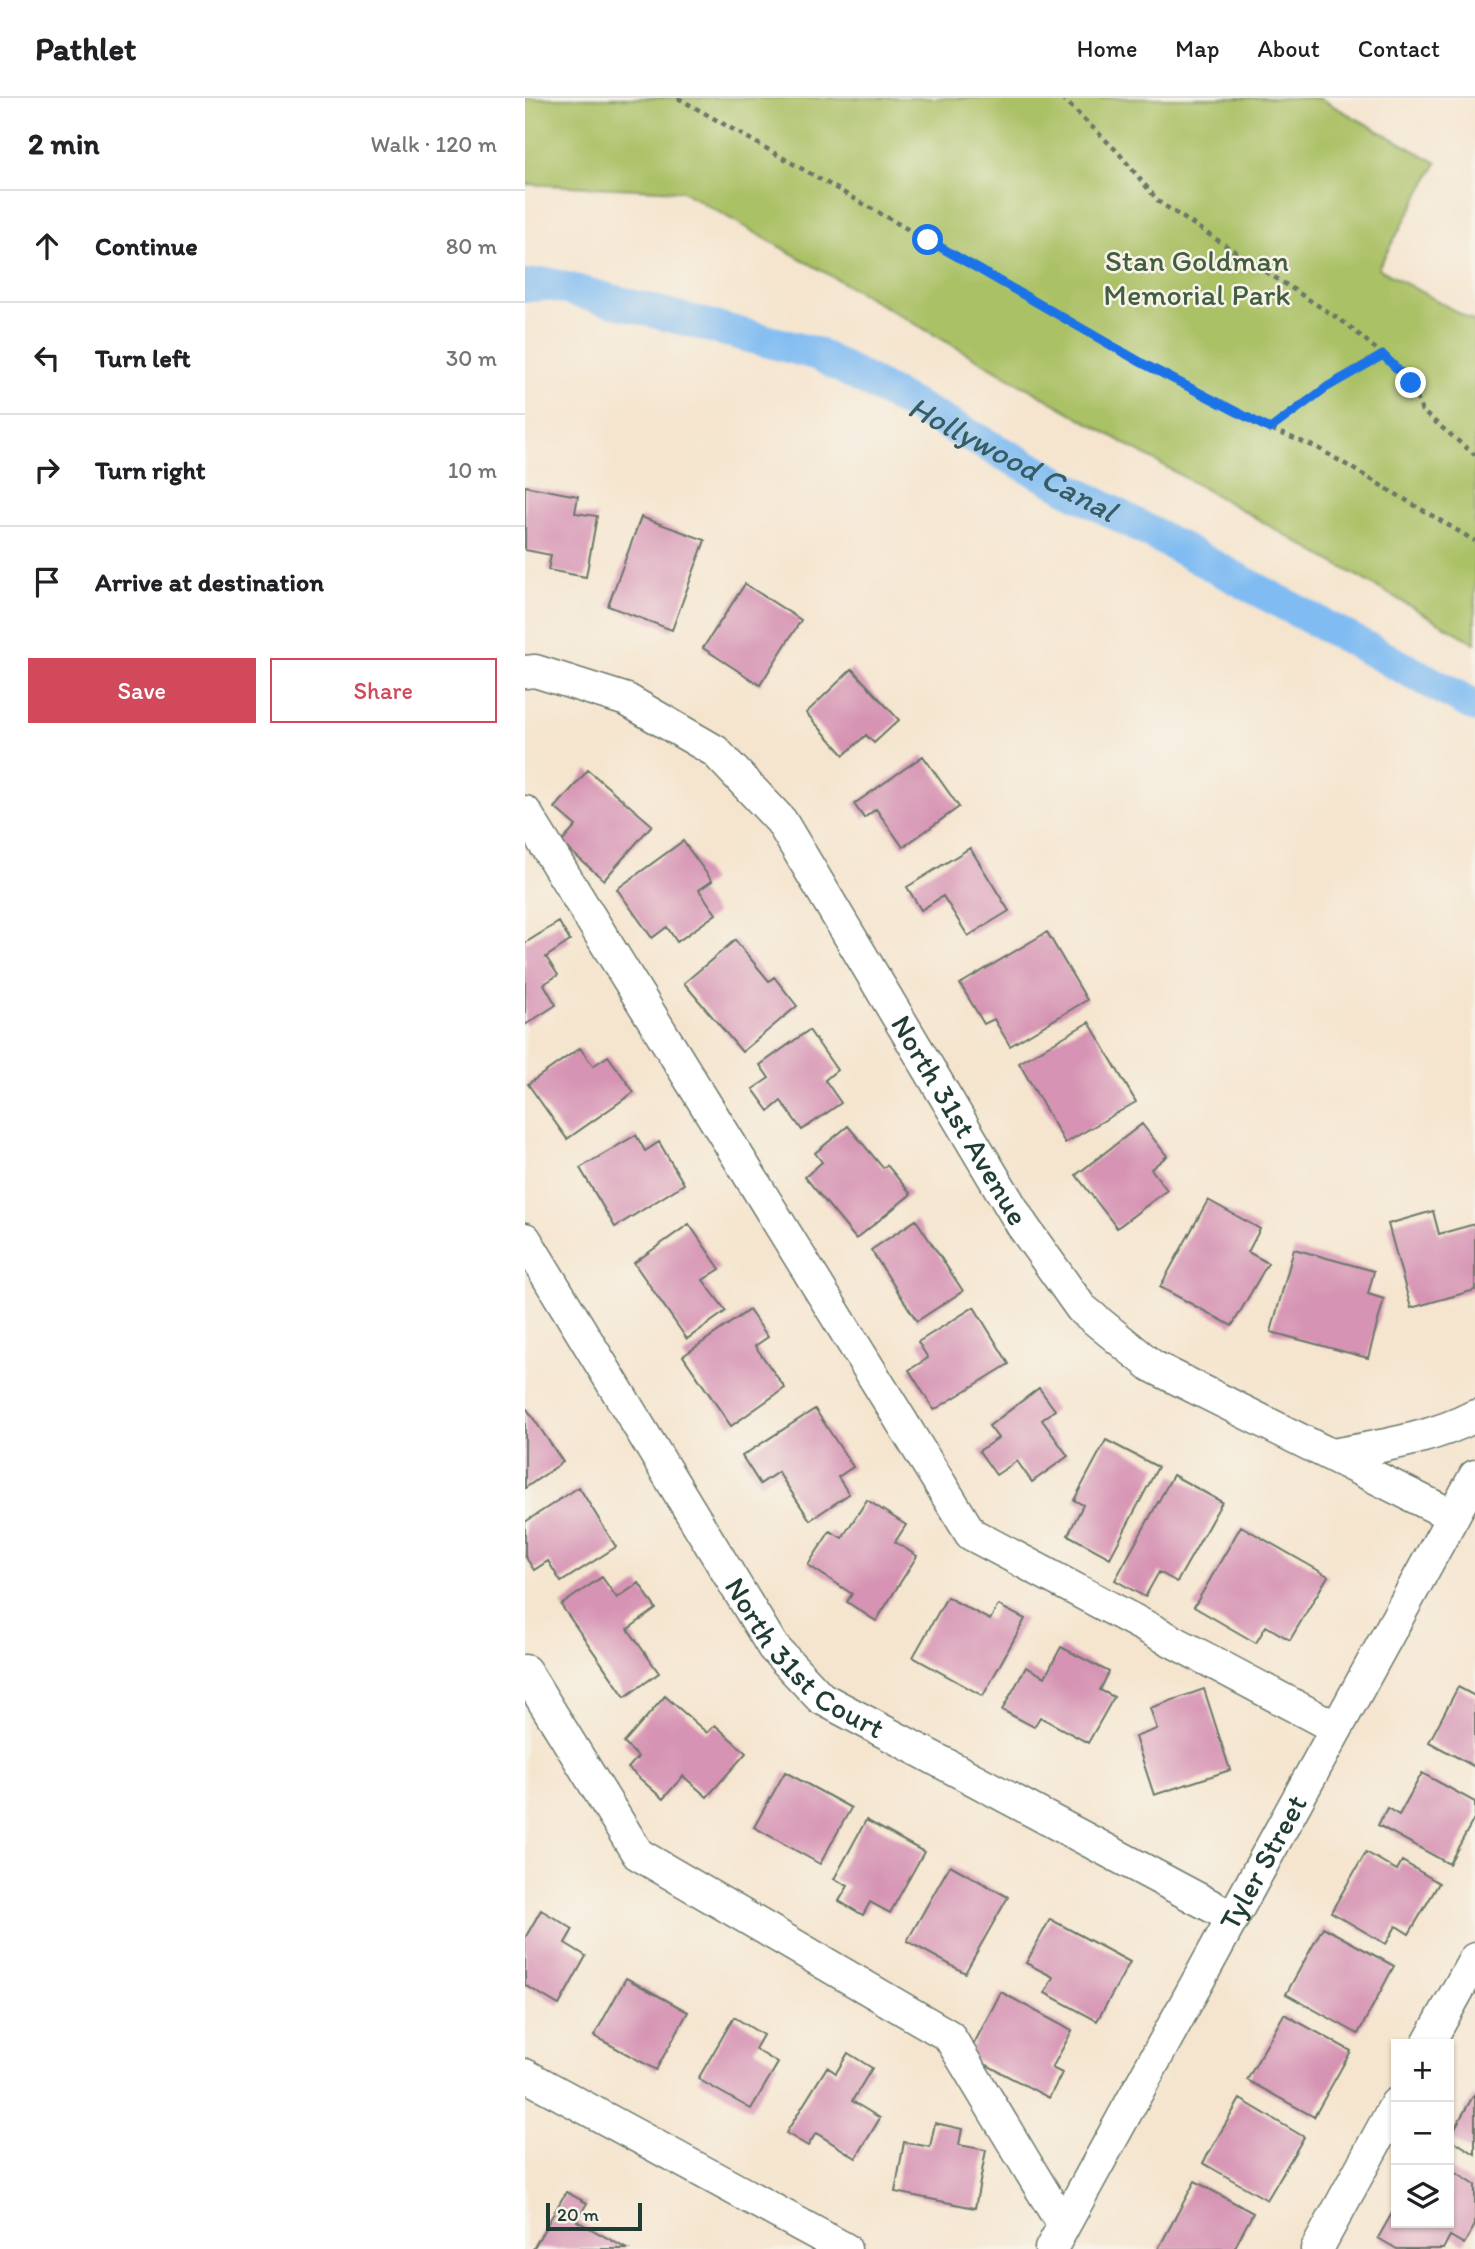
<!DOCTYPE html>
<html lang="en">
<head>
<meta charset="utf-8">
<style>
  :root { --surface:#fff; --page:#f2f2f2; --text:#202124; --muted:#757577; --line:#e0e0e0; --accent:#d1495b }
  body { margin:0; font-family:Itim,sans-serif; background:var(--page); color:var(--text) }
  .controls { position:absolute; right:21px; bottom:21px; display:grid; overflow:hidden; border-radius:0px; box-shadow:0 2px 5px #0004 }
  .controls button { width:63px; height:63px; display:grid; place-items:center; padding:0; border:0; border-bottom:2px solid var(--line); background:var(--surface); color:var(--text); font:35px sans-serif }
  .scale { position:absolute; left:21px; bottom:18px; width:96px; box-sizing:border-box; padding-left:7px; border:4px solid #1f3d34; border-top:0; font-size:19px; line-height:24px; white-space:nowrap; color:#1f3d34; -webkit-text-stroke:5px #f7f3e8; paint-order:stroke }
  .stop { position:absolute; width:21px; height:21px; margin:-16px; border:5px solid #1a73e8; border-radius:50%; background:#fff }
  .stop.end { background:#1a73e8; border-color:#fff; box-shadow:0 2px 7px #0008 }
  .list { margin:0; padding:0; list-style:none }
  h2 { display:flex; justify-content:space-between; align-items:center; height:91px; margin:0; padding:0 28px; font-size:30px }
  h2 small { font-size:23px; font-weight:400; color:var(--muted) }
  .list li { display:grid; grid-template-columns:46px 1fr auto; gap:21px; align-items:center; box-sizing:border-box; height:112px; padding:0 28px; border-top:2px solid var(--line) }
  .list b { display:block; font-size:26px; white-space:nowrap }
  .list em { font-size:23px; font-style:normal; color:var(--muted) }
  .actions { display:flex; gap:14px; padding:21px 28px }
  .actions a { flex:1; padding:16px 0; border:2px solid var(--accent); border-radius:0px; text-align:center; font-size:24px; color:var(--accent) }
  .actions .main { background:var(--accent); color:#fff }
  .icon { flex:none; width:38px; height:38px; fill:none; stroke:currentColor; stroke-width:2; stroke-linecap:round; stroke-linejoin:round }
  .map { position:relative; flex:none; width:950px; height:2151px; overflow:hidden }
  header { display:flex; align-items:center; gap:42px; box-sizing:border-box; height:98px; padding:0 35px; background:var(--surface); border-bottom:2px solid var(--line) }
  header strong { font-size:33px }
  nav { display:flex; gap:38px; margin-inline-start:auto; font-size:24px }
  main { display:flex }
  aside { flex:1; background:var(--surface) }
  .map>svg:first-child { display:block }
  .green { fill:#abc166; stroke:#657f4d; stroke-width:2 }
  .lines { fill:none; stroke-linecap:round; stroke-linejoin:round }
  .canal { stroke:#80bcf2; stroke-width:33 }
  .building { fill:#d693b3 }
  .minor-casing { stroke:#6a786a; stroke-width:35 }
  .path { stroke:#6a786a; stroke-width:4.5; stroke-dasharray:5 5; stroke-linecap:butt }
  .minor { stroke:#fff; stroke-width:32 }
  .route { stroke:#1a73e8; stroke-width:9 }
  .labels { text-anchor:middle; stroke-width:5; stroke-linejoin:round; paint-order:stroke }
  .park-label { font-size:30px; fill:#425e40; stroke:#f7f3e8 }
  .street-label { font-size:30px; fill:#1f3d34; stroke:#f7f3e8 }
  .water-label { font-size:32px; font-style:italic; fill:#375d64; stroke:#f7f3e8 }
</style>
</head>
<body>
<header>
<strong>Pathlet</strong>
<nav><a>Home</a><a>Map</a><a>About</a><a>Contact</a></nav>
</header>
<main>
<aside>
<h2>2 min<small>Walk · 120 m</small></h2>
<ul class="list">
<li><svg class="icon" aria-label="ahead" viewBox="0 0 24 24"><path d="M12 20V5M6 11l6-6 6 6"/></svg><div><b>Continue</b></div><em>80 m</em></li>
<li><svg class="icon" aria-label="left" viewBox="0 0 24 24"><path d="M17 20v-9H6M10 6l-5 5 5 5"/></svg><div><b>Turn left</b></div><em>30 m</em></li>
<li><svg class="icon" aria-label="right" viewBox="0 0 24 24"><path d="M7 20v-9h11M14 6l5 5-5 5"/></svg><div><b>Turn right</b></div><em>10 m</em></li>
<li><svg class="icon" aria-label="arrive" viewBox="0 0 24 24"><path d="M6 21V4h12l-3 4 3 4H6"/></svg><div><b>Arrive at destination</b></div></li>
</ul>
<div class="actions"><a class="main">Save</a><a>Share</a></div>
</aside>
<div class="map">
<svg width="950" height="2151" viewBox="0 0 950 2151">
  <rect width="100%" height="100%" fill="#f7f3e8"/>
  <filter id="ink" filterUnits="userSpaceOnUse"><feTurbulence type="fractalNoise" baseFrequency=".0143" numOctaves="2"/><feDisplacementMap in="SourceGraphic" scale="14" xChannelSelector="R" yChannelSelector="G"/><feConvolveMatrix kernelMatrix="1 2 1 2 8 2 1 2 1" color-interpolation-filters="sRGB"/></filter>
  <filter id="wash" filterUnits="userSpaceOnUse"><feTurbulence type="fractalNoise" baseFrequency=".00686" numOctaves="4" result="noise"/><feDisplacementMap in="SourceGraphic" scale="28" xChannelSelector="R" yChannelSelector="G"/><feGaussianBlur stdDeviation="1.57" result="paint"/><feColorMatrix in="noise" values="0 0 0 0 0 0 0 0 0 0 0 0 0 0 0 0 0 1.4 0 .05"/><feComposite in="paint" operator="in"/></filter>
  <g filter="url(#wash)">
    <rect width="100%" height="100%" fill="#f5e5cf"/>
    <!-- green -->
    <path class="green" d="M 0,0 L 794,0 L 912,65 L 853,170 L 950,224 L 950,545 L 157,93 L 0,86 Z"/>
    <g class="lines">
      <!-- canal -->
      <path class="canal" id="s1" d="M 0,188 L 24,186 L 292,256 L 950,608"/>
    </g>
    <g id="blocks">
      <!-- building -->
      <path class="building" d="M 0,388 L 53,398 L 50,415 L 72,418 L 61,479 L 23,472 L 26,457 L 0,452 Z
        M 116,419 L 180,442 L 147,532 L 83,508 Z
        M 220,486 L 276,522 L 235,587 L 178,550 Z
        M 327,571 L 374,622 L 349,645 L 341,637 L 319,657 L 281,615 Z
        M 398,658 L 434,709 L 378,749 L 351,711 L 339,720 L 329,706 Z
        M 63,672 L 127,727 L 79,782 L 36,745 L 51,728 L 30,710 Z
        M 158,743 L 187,783 L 174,792 L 191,816 L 152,844 L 142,829 L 127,840 L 92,791 Z
        M 445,750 L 484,813 L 443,838 L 418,798 L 396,812 L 382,789 Z
        M 34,824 L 45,843 L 21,859 L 33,877 L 19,886 L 31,907 L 0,927 L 0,845 Z
        M 522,834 L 562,902 L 485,948 L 469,921 L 459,926 L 435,886 Z
        M 210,842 L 244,883 L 249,879 L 272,908 L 217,954 L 159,885 Z
        M 564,924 L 611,1004 L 540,1045 L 494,965 Z
        M 284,932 L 312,972 L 300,982 L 316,1005 L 277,1032 L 256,1003 L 244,1013 L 228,991 L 244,980 L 235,967 Z
        M 55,950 L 68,968 L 83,958 L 109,994 L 42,1041 L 3,986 Z
        M 617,1026 L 642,1058 L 626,1071 L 642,1092 L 592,1130 L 551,1077 Z
        M 323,1028 L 358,1070 L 362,1067 L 386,1096 L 331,1141 L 280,1079 L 297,1064 L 290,1055 Z
        M 111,1037 L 120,1053 L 134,1044 L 159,1086 L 90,1129 L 55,1070 Z
        M 683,1102 L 735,1131 L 723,1154 L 743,1165 L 707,1228 L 635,1189 Z
        M 908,1113 L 914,1136 L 950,1126 L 950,1192 L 886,1210 L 863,1126 Z
        M 391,1122 L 438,1193 L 392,1223 L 346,1152 Z
        M 164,1126 L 195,1171 L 178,1182 L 201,1213 L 162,1241 L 109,1165 Z
        M 769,1151 L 849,1173 L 843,1196 L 859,1201 L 843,1260 L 746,1234 Z
        M 449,1209 L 484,1266 L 409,1312 L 384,1272 L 403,1260 L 393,1244 Z
        M 224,1212 L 243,1239 L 230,1248 L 260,1290 L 206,1328 L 158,1258 Z
        M 514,1290 L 530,1312 L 517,1322 L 543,1358 L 507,1384 L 492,1363 L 471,1377 L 454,1353 L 473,1340 L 464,1328 Z
        M 2,1311 L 38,1364 L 0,1390 L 0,1312 Z
        M 290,1311 L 328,1369 L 313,1379 L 324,1396 L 285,1422 L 253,1374 L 235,1386 L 217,1358 Z
        M 581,1342 L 633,1369 L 585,1460 L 543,1437 L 558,1407 L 549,1402 Z
        M 648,1377 L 697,1404 L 652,1484 L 634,1474 L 620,1499 L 590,1482 Z
        M 54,1389 L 91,1449 L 36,1484 L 23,1463 L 9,1472 L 0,1458 L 0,1424 Z
        M 342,1402 L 381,1427 L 370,1444 L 392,1458 L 351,1523 L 322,1504 L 327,1496 L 283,1467 L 305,1433 L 317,1440 Z
        M 716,1428 L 803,1478 L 765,1542 L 741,1528 L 731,1545 L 669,1509 Z
        M 77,1479 L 92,1500 L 114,1485 L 131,1511 L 103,1531 L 134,1575 L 100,1599 L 36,1507 Z
        M 422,1499 L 465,1522 L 473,1507 L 500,1521 L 458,1598 L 388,1559 Z
        M 536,1549 L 584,1574 L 575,1592 L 589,1599 L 563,1645 L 515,1619 L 509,1629 L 477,1612 L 501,1569 L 520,1579 Z
        M 933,1589 L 950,1598 L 950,1669 L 904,1644 Z
        M 679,1591 L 705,1672 L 629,1697 L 610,1639 L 632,1631 L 625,1610 Z
        M 140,1598 L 182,1635 L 190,1627 L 221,1655 L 182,1699 L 158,1678 L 138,1701 L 103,1670 L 113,1659 L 99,1645 Z
        M 260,1674 L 326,1710 L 295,1766 L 229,1729 Z
        M 897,1675 L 950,1704 L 950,1719 L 924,1766 L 853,1727 L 862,1710 L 874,1717 Z
        M 341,1722 L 399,1754 L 365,1815 L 345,1804 L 338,1817 L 314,1803 L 323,1788 L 309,1781 Z
        M 841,1754 L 872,1772 L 877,1763 L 914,1785 L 884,1836 L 871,1828 L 861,1846 L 806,1814 Z
        M 425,1767 L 483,1799 L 440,1875 L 382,1843 Z
        M 16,1812 L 48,1831 L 40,1845 L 61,1858 L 34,1907 L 0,1887 L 0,1840 Z
        M 525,1821 L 605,1864 L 572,1923 L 520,1895 L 528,1879 L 501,1865 Z
        M 798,1829 L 869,1868 L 833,1936 L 761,1896 Z
        M 101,1880 L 163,1914 L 131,1972 L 69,1938 Z
        M 476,1894 L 547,1933 L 527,1970 L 537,1975 L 524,2000 L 443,1957 Z
        M 759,1916 L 826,1953 L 789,2019 L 722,1982 Z
        M 209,1919 L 238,1937 L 230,1951 L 253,1965 L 226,2011 L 173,1981 Z
        M 323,1955 L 347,1970 L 327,2003 L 355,2020 L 331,2060 L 291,2035 L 283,2048 L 261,2035 L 302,1969 L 311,1975 Z
        M 950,1995 L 950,2056 L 924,2040 Z
        M 715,2001 L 779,2039 L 742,2102 L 678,2065 Z
        M 410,2025 L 437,2031 L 434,2047 L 461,2052 L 450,2110 L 370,2094 L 379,2044 L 405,2049 Z
        M 925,2071 L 950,2087 L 950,2127 L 939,2146 L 925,2138 L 918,2151 L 872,2151 L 853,2140 L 871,2108 L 871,2125 L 924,2125 Z
        M 670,2083 L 728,2115 L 709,2151 L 633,2151 Z
        M 41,2094 L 62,2105 L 52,2123 L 102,2151 L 8,2151 Z"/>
    </g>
  </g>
  <g filter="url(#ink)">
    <use href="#blocks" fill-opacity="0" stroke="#6a786a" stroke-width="2"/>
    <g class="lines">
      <defs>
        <g id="minor">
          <path id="s2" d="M 0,574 L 10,573 L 102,602 L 190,653 L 256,723 L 497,1127 L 556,1210 L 627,1268 L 928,1418"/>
          <path d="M 0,714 L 446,1436 L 811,1630"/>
          <path id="s3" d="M 0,1141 L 248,1549 L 296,1600 L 707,1819"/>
          <path d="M 807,1357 C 856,1348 906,1341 950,1318"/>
          <path d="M 0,1573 L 113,1756 L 424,1938 L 538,2127"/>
          <path d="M 903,1946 L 950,1861"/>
          <path d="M 0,1977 L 320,2151"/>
          <path id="s4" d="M 526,2151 L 950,1378"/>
          <path d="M 792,2151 L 871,2006"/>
        </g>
      </defs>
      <!-- minor casing -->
      <use href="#minor" class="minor-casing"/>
      <!-- path -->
      <path class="path" d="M 153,0 L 617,265 L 745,331 L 793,350 L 950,443
        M 537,0 L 592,53 L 634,104 L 823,227 L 858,257
        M 745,331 L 802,289 L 858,257 L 886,285 L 897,313 L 950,357"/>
      <!-- minor -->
      <use href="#minor" class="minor"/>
    </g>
  </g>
  <g class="lines" filter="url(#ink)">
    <!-- route -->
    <path class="route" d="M 403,142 L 617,265 L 745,331 L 802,289 L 858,257 L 886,285"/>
  </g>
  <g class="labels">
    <!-- park labels -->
    <g class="park-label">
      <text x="672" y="173">Stan Goldman<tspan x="672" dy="34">Memorial Park</tspan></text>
    </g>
    <!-- street labels -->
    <g class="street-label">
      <text dy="10" stroke="none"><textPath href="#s2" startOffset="653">North 31st Avenue</textPath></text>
      <text dy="10" stroke="none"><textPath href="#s3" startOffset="508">North 31st Court</textPath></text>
      <text dy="10" stroke="none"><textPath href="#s4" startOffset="441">Tyler Street</textPath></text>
    </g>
    <!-- water labels -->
    <g class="water-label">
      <text dy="11" stroke="none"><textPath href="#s1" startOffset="523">Hollywood Canal</textPath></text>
    </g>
  </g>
</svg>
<div class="controls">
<button>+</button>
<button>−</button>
<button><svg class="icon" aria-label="layers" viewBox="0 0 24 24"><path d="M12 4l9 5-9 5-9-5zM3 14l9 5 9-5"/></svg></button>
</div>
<div class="scale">20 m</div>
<div class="stop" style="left:403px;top:142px"></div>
<div class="stop end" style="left:886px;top:285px"></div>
</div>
</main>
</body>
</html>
